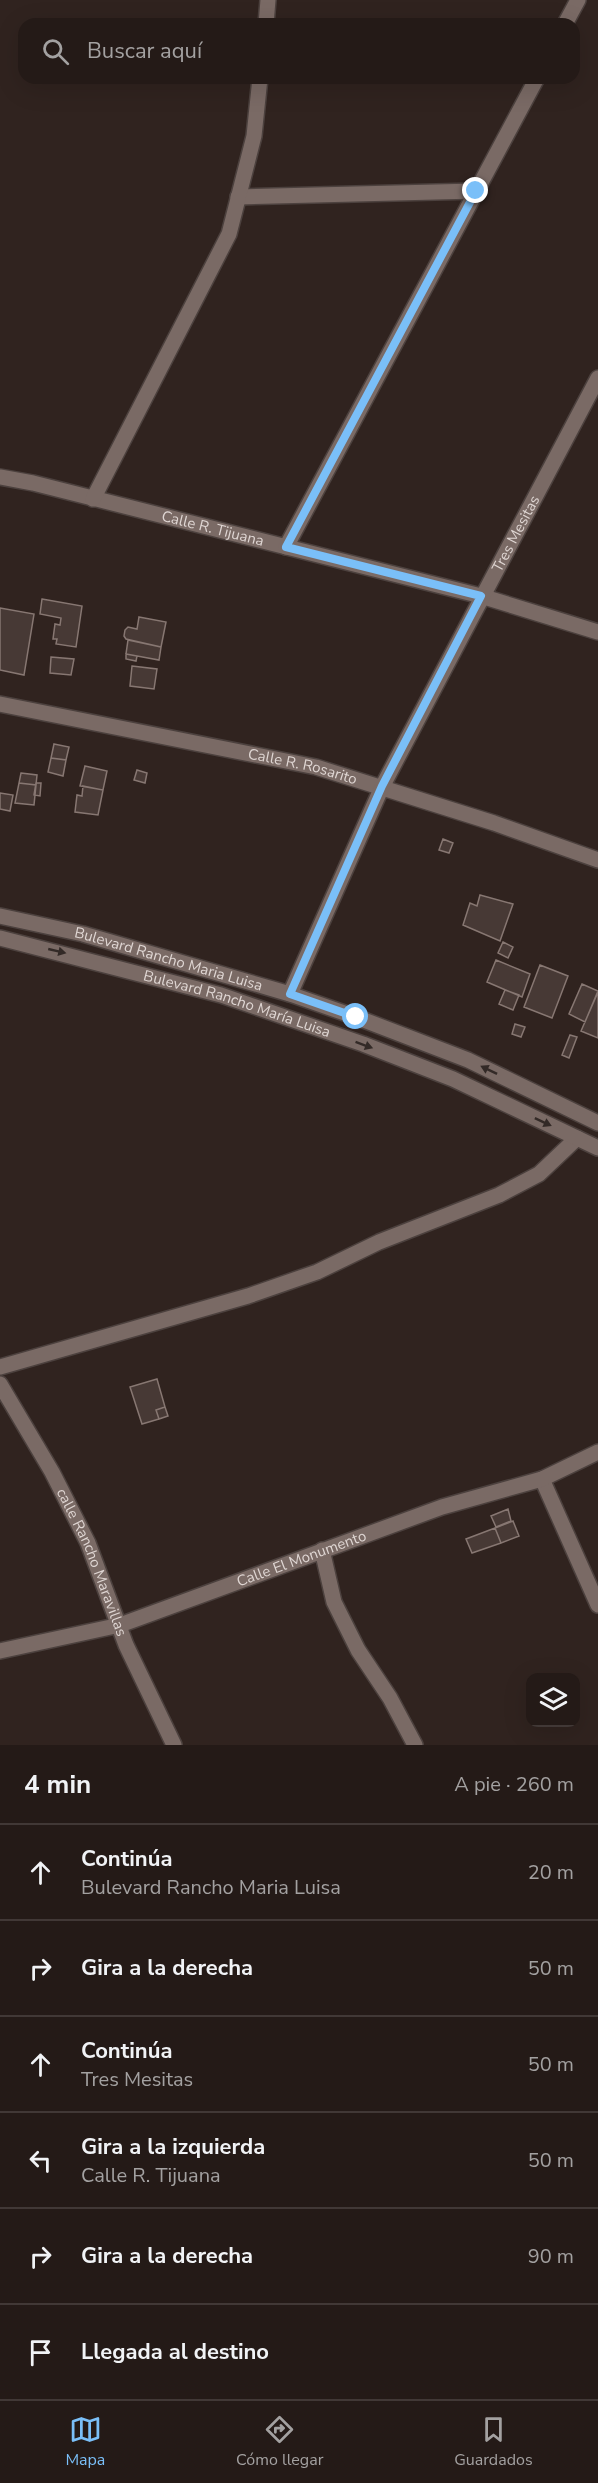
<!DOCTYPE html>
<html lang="es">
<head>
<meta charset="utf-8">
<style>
  :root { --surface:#241a17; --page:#302724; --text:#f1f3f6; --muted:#a3a1a1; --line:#413836; --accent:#7abff8 }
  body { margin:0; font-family:"Nunito Sans",sans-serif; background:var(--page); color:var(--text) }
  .controls { position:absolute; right:18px; bottom:18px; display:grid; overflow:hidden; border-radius:12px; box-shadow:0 6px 24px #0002 }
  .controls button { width:54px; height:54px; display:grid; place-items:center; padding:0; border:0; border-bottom:2px solid var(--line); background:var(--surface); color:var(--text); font:30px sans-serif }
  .stop { position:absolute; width:18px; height:18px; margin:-14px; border:4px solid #7abff8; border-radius:50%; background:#fff }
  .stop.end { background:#7abff8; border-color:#fff; box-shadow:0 2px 6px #0008 }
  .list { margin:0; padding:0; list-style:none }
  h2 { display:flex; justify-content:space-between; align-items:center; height:78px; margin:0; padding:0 24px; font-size:26px }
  h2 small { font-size:20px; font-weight:400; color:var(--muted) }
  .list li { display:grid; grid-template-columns:39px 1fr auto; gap:18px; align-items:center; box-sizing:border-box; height:96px; padding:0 24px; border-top:2px solid var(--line) }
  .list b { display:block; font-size:22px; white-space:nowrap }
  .list p { margin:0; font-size:20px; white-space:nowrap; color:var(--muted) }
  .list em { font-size:20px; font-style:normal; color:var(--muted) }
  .icon { flex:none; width:33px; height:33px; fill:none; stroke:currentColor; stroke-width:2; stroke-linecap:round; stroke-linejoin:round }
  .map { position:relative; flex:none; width:598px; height:1745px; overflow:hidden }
  .search { position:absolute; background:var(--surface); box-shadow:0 6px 24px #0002; left:18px; right:18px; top:18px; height:66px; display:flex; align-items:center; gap:15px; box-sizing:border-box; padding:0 21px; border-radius:18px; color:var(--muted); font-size:22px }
  .sheet { height:654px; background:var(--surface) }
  nav { display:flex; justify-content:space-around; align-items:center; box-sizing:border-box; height:84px; border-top:2px solid var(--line); background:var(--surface); font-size:16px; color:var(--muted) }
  nav a { display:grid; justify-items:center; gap:3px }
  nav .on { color:var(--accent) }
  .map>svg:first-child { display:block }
  .building { fill:#473935; stroke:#877772; stroke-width:1.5 }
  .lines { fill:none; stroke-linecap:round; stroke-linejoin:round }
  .minor-casing { stroke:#4c413e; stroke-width:18 }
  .tertiary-casing { stroke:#4c413e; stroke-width:18 }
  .minor { stroke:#7a6a65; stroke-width:15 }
  .tertiary { stroke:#7a6a65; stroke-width:15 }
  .oneway { fill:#332a27 }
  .route { stroke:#7abff8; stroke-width:8 }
  .labels { text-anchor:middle; stroke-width:6; stroke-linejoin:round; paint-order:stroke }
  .street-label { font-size:15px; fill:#dfd6d3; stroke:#140e0c }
</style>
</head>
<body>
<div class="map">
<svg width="598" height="1745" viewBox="0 0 598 1745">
  <rect width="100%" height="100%" fill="#30231f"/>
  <!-- building -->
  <path class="building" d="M 42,599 L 82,606 L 76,647 L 56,644 L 57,639 L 53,639 L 55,624 L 60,625 L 61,618 L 40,614 Z
    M 0,608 L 34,614 L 24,675 L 0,670 Z
    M 139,617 L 166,622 L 161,647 L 126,639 L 124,636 L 125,630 L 128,627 L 137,629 Z
    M 128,640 L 161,647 L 159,660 L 126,654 Z
    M 126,654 L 137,656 L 136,661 L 126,659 Z
    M 51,657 L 74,659 L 71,675 L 50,673 Z
    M 132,666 L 157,669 L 154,689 L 130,686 Z
    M 54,744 L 69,747 L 66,760 L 51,758 Z
    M 51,758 L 66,760 L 63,776 L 48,772 Z
    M 85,766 L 107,771 L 103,790 L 80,786 Z
    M 137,770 L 147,773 L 145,783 L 134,780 Z
    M 21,773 L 37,775 L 36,785 L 19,783 Z
    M 19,783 L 36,785 L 34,805 L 15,803 Z
    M 36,783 L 41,783 L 40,796 L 34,795 Z
    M 83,786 L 103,790 L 98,815 L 75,812 L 77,795 L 82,796 Z
    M 0,793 L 13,795 L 10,811 L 0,809 Z
    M 443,839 L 453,843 L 449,853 L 439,850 Z
    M 480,895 L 513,904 L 500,941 L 463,925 L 470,903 L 477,906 Z
    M 503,942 L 513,947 L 508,958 L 498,953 Z
    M 496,960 L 530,974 L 522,997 L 487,982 Z
    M 540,965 L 568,976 L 552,1018 L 524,1007 Z
    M 582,984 L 598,991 L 585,1022 L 569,1014 Z
    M 505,990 L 519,995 L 513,1010 L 499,1004 Z
    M 598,992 L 598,1038 L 581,1031 Z
    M 515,1024 L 525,1027 L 521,1037 L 512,1034 Z
    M 570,1035 L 577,1037 L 569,1058 L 562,1055 Z
    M 157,1379 L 165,1407 L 156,1410 L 159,1419 L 142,1424 L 130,1387 Z
    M 165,1407 L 168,1416 L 159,1419 L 156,1410 Z
    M 508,1509 L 511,1521 L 496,1527 L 491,1516 Z
    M 513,1521 L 519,1536 L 501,1543 L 495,1528 Z
    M 495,1528 L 501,1543 L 472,1553 L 466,1539 Z"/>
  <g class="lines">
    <defs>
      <g id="minor">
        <path d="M 266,24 L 268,0"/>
        <path d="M 565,24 L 578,0"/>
        <path d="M 238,197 L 476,191"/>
        <path id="s1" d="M 0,477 L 33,483 L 481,596 L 598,632"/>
        <path d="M 93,499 L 229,234 L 254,136 L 260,78"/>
        <path d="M 286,547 L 537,78"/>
        <path id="s2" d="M 0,704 L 316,767 L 494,823 L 598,860"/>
        <path id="s3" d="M 290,994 L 382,787 L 598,378"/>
        <path d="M 0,1367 L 248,1296 L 317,1272 L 379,1242 L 499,1195 L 539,1174 L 577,1138"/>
        <path id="s4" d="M 0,1384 L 52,1472 L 88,1543 L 126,1645 L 174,1745"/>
        <path d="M 542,1479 L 598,1605"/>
        <path d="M 322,1550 L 334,1602 L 358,1650 L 390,1698 L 415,1745"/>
        <path id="s5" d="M 0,1651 L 120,1625 L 442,1507 L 542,1479 L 598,1452"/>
      </g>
      <g id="tertiary">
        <path id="s6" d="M 0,916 L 83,934 L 290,994 L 356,1017 L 468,1060 L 598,1123"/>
        <path id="s7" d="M 0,938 L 221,995 L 363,1044 L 453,1079 L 598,1148"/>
      </g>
    </defs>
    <!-- minor casing -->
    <use href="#minor" class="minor-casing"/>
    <!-- tertiary casing -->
    <use href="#tertiary" class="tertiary-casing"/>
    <!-- minor -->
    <use href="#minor" class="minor"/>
    <!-- tertiary -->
    <use href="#tertiary" class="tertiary"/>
  </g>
  <!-- one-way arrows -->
  <defs><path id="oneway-solid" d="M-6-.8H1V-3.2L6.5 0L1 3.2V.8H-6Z" transform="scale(1.5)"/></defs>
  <g class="oneway">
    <use href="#oneway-solid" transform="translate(57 951) rotate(13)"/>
    <use href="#oneway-solid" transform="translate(364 1045) rotate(20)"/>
    <use href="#oneway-solid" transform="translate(489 1070) rotate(-154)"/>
    <use href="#oneway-solid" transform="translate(543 1122) rotate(25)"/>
  </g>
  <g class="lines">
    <!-- route -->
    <path class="route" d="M 356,1017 L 290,994 L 382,786 L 481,596 L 286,547 L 476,191"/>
  </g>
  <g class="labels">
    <!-- street labels -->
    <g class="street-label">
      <text dy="5" stroke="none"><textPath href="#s1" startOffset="219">Calle R. Tijuana</textPath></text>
      <text dy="5" stroke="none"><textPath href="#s3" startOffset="513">Tres Mesitas</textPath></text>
      <text dy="5" stroke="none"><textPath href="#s2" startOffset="309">Calle R. Rosarito</textPath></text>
      <text dy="5" stroke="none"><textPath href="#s6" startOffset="174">Bulevard Rancho Maria Luisa</textPath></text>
      <text dy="5" stroke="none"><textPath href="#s7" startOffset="246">Bulevard Rancho María Luisa</textPath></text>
      <text dy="5" stroke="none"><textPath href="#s5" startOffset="316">Calle El Monumento</textPath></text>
      <text dy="5" stroke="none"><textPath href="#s4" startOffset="201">calle Rancho Maravillas</textPath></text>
    </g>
  </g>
</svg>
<div class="controls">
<button><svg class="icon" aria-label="layers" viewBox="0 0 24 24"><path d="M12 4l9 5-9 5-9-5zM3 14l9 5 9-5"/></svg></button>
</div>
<div class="stop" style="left:356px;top:1017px"></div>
<div class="stop end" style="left:476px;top:191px"></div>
<div class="search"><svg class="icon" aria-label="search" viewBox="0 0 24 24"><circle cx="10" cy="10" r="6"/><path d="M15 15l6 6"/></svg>Buscar aquí</div>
</div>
<section class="sheet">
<h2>4 min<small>A pie · 260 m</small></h2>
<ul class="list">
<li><svg class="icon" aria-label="ahead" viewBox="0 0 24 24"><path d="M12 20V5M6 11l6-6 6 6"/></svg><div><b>Continúa</b><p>Bulevard Rancho Maria Luisa</p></div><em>20 m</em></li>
<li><svg class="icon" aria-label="right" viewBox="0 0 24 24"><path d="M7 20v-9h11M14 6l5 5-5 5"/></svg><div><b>Gira a la derecha</b></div><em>50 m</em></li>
<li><svg class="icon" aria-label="ahead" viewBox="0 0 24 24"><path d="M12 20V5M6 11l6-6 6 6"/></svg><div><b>Continúa</b><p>Tres Mesitas</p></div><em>50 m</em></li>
<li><svg class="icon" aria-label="left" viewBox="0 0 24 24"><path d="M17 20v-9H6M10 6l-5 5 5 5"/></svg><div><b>Gira a la izquierda</b><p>Calle R. Tijuana</p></div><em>50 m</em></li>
<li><svg class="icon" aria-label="right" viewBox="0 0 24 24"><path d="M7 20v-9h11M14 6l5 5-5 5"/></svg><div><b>Gira a la derecha</b></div><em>90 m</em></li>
<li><svg class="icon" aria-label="arrive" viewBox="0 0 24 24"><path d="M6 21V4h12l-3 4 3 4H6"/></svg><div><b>Llegada al destino</b></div></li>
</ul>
</section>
<nav>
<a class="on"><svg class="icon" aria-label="map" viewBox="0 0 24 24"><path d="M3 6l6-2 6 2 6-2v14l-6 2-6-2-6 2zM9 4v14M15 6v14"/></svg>Mapa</a>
<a><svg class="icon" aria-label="directions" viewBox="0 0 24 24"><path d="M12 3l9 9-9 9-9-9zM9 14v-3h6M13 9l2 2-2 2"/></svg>Cómo llegar</a>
<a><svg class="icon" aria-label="saved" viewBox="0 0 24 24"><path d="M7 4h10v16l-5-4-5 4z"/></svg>Guardados</a>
</nav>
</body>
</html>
